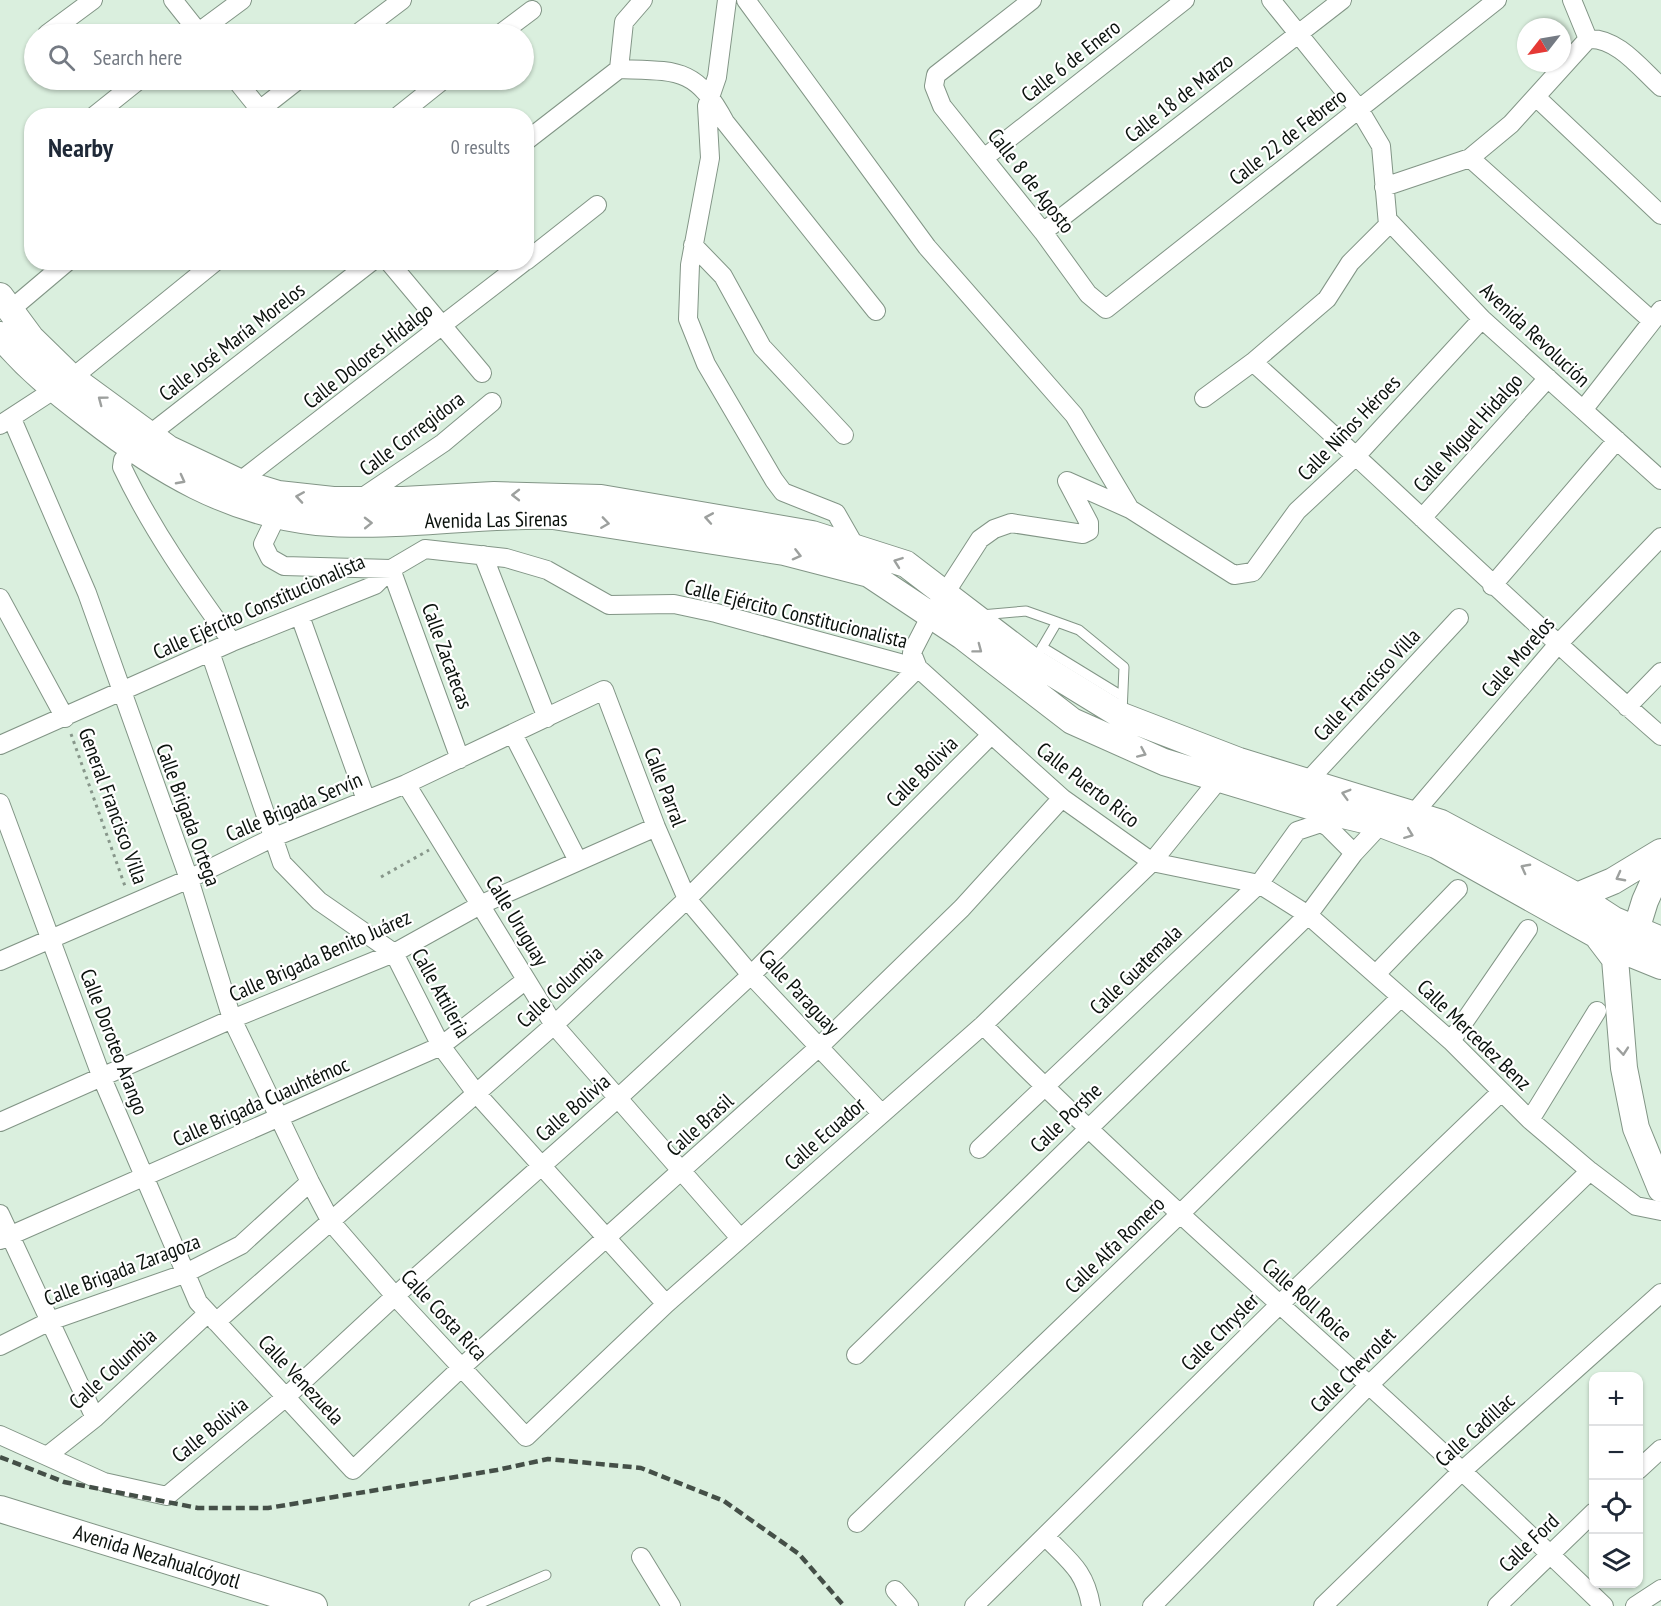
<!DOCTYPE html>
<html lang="en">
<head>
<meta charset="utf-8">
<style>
  :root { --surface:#fff; --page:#f6f6f7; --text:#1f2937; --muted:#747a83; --line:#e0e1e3 }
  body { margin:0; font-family:"PT Sans Narrow",sans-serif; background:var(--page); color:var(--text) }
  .controls { position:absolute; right:18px; bottom:18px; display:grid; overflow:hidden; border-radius:12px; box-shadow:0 2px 4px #0004 }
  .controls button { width:54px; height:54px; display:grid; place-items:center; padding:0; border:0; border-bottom:2px solid var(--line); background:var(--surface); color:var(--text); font:30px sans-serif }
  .compass { position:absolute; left:1517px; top:18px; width:54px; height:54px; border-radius:50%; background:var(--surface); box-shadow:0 2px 4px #0004; rotate:239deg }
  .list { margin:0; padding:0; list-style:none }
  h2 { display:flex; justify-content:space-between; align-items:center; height:78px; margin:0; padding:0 24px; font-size:26px }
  h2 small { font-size:20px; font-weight:400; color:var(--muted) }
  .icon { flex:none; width:33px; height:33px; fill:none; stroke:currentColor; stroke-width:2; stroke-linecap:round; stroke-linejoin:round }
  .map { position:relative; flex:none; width:1661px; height:1606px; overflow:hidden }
  .search { position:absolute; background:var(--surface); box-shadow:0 2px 4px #0004; left:24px; top:24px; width:510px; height:66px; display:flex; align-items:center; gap:15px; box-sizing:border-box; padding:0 21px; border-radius:33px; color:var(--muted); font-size:22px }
  .panel { position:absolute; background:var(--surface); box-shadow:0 2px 4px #0004; left:24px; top:108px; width:510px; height:162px; border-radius:24px }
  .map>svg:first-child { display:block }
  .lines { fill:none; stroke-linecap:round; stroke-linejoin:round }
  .lane-casing { stroke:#829586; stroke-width:11 }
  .street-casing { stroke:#829586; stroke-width:20 }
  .secondary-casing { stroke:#829586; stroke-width:28 }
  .path { stroke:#87968a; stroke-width:3; stroke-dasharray:3 4.5; stroke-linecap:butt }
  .lane { stroke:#fff; stroke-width:9 }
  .street { stroke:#fff; stroke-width:18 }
  .secondary { stroke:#fff; stroke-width:26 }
  .rail { stroke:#444f47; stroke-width:4.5; stroke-dasharray:9 4.5; stroke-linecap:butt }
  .oneway { stroke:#9da09e }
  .labels { text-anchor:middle; stroke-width:4.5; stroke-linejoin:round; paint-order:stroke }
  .street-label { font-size:21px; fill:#0b120d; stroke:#fff }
</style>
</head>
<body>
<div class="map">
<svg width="1661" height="1606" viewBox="0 0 1661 1606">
  <rect width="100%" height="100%" fill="#daefde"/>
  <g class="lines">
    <defs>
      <path id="lane" d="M 981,615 L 1026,611 L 1057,622 L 1079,630 L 1124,667 L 1122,713
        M 1042,647 L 1122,696
        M 1040,651 L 1057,622
        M 474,1606 L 546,1575"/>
      <path id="street" d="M 173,0 L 200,34
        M 727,0 L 717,77 L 707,106 L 710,158 L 690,265 L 688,319 L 706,364 L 774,480 L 783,492 L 836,513 L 856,548
        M 746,0 L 927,247 L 1074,415 L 1130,509
        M 1032,0 L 936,75 L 934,86 L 942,106 L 1043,232 L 1088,294 L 1106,309 L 1497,0
        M 1271,0 L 1359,109 L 1381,146 L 1388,225
        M 1572,0 L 1588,39
        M 47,34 L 93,0
        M 196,34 L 242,0
        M 357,34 L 402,0
        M 500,34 L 532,10
        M 619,69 C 677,71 696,67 725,122 L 876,311
        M 619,69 L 624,22 L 643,0
        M 236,80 L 265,116
        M 1536,97 L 1661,215
        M 94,116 L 139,80
        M 252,116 L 298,80
        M 398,116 L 443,80
        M 526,141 L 619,69
        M 984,158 L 1185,0
        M 1470,158 L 1651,320
        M 1384,187 L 1470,158 L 1511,124 L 1588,39 C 1617,37 1641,69 1661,87
        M 1388,225 L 1388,220 L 1482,319 L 1661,480
        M 1043,232 L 1342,0
        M 693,245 L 723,276 L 762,347 L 844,435
        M 526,261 L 597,205
        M 389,262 L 482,373
        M 9,311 L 67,262
        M 1253,362 L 1327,299 L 1350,263 L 1388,225
        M 1204,398 L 1253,362 C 1390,485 1522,615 1661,736
        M 1583,410 L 1661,310
        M 12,419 L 87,593 L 189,879 L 232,1019 L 310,1182 L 331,1222 L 395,1296 L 526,1437 L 666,1304 L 983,1025 L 1152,862 L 1220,778
        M 0,425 L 72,378 L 215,262
        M 239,482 L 524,262
        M 360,499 L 443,443 L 492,402
        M 277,515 L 263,544 L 270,558 L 284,566 L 391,569 L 460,759
        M 1422,518 L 1548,378
        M 483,555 L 547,718
        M 1492,586 L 1617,440
        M 0,598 L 65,718
        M 300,616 L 366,800
        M 232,642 C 191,585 152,530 122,467 L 123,460 L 131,449 L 371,262
        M 210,652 L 282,863 L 319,901 L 394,953 L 441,1046 L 476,1093 L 666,1304
        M 918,668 L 912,653 L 914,648 L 931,615 L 980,539 L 994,529 L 1011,523 L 1083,534 L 1089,531 L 1089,523 L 1067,481 L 1130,509 L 1234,575 L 1253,572 L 1297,511 L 1357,455 L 1482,319
        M 1627,707 L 1661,672
        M 513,734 L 578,861
        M 0,745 L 232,642 L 375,585 L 391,569 L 425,549 L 506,558 L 547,570 L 609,605 L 674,604 L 716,613 L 918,668 L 1062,798 L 1152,862 L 1259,884 L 1308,915 L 1451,1041 L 1530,1120 L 1590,1171 L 1636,1206 L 1661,1211
        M 1307,782 L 1459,618
        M 406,784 L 554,1025 L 740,1238
        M 0,803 L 102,1078 L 198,1302 L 353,1470 L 462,1367 L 819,1047 L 962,908 L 1062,798
        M 1414,813 L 1559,643 L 1661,537
        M 0,961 L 189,879 L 272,838 L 406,784 L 604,690 L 656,827 L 687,899 L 751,975 L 882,1114
        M 1376,974 L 1458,889
        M 983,1025 C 1107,1151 1239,1267 1370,1386 C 1449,1458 1527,1532 1604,1606
        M 1451,1041 L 1528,929
        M 1530,1120 L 1597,1011
        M 0,1122 L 232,1019 L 394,953 L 482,904 L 656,827
        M 979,1149 L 1259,884 L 1297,831 L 1321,823 L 1328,827 L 1354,853
        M 0,1214 L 95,1418
        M 0,1240 L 441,1046 L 526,980
        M 216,1322 L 554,1025 L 687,899 L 918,668
        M 0,1346 L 50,1321 L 184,1274 L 241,1245 L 310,1182
        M 856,1355 L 1308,915 L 1354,853 L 1381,824
        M 0,1435 L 104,1482 L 167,1496 L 287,1396 L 395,1296 L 617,1099 L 751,975 L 991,735
        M 47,1456 L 95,1418 L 208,1313
        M 1638,1470 L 1661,1449
        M 857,1523 L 1179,1215 L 1401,997
        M 1045,1536 C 1069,1561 1085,1570 1091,1606
        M 641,1557 L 671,1606
        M 895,1590 L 909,1606
        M 974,1606 L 1279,1305 L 1500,1093
        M 1152,1606 L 1369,1385 L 1590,1171
        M 1323,1606 L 1462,1471 L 1661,1293
        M 1497,1606 L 1594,1512
        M 1635,1606 L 1661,1589"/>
      <path id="secondary" d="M 0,296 L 31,338 L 72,378 L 169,449 L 239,482 L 278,494 L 333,500 L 403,500 L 494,495 L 601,498 L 812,534 L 906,564 L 1034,662 L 1122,716 L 1239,761 L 1441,823 L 1577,896 L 1614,920 L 1661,940
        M 0,335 C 26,367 57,392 90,417 C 158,470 229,513 317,522 C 395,529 474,514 553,516 L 784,552 L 869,574 L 962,636 L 1072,721 L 1164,762 L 1326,811 L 1381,824 L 1436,845 L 1629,953 L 1661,966
        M 1577,896 L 1613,881 L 1661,852
        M 1599,938 L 1615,959 L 1624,1068 L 1636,1128 L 1661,1189
        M 1631,946 L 1645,901 L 1661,865
        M 0,1509 L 314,1606"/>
    </defs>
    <!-- lane casing -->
    <use href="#lane" class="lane-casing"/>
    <!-- street casing -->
    <use href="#street" class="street-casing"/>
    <!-- secondary casing -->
    <use href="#secondary" class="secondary-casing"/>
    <!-- path -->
    <path class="path" d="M 71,734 L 126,889
      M 381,877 L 429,850"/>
    <!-- lane -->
    <use href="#lane" class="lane"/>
    <!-- street -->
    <use href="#street" class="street"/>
    <!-- secondary -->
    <use href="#secondary" class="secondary"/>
    <!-- rail -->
    <path class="rail" d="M 0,1457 L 64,1482 L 198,1508 L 268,1508 L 497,1470 L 548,1459 L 641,1468 L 724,1501 L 799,1554 L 844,1606"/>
  </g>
  <!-- one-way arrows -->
  <defs><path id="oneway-chevron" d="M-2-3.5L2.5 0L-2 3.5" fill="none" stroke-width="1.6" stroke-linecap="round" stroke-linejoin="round" transform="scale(1.5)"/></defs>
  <g class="oneway">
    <use href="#oneway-chevron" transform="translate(102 400) rotate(-143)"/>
    <use href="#oneway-chevron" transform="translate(181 480) rotate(28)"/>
    <use href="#oneway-chevron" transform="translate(516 495) rotate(-180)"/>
    <use href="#oneway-chevron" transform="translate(300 497) rotate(-171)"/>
    <use href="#oneway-chevron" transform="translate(709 518) rotate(-170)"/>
    <use href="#oneway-chevron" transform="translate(368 523) rotate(-1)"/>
    <use href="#oneway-chevron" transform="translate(605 523) rotate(8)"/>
    <use href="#oneway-chevron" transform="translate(797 555) rotate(14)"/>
    <use href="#oneway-chevron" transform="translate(898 562) rotate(-160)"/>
    <use href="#oneway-chevron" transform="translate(978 649) rotate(37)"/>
    <use href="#oneway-chevron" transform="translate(1142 753) rotate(24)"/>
    <use href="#oneway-chevron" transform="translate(1346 794) rotate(-164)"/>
    <use href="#oneway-chevron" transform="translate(1409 834) rotate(21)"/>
    <use href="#oneway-chevron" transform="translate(1525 868) rotate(-152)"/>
    <use href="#oneway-chevron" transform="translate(1620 877) rotate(152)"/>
    <use href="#oneway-chevron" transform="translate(1623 1051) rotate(85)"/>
  </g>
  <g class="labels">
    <!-- street labels -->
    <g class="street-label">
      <text transform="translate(1071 61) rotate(-38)" y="7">Calle 6 de Enero</text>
      <text transform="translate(1179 98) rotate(-38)" y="7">Calle 18 de Marzo</text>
      <text transform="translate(1288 137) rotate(-38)" y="7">Calle 22 de Febrero</text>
      <text transform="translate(1031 181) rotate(52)" y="7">Calle 8 de Agosto</text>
      <text transform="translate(1535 335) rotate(43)" y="7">Avenida Revolución</text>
      <text transform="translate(232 342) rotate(-38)" y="7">Calle José María Morelos</text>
      <text transform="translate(368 356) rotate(-38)" y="7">Calle Dolores Hidalgo</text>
      <text transform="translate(1349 428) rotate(-46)" y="7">Calle Niños Héroes</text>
      <text transform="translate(1468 433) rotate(-48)" y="7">Calle Miguel Hidalgo</text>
      <text transform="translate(412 434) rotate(-37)" y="7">Calle Corregidora</text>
      <text transform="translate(496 520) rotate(-1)" y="7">Avenida Las Sirenas</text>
      <text transform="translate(259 607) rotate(-24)" y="7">Calle Ejército Constitucionalista</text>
      <text transform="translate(796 614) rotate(14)" y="7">Calle Ejército Constitucionalista</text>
      <text transform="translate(447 656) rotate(70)" y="7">Calle Zacatecas</text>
      <text transform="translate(1518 657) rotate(-49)" y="7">Calle Morelos</text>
      <text transform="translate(1367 685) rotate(-47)" y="7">Calle Francisco Villa</text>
      <text transform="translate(922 772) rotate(-45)" y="7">Calle Bolivia</text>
      <text transform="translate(1088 785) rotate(38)" y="7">Calle Puerto Rico</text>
      <text transform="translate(665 787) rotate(69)" y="7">Calle Parral</text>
      <text transform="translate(113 806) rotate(70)" y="7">General Francisco Villa</text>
      <text transform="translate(294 807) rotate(-23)" y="7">Calle Brigada Servín</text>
      <text transform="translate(188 815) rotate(70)" y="7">Calle Brigada Ortega</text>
      <text transform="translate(517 921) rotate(59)" y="7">Calle Uruguay</text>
      <text transform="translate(320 956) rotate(-24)" y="7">Calle Brigada Benito Juárez</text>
      <text transform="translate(1136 970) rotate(-44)" y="7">Calle Guatemala</text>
      <text transform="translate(560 987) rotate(-43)" y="7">Calle Columbia</text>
      <text transform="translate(799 992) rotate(47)" y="7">Calle Paraguay</text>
      <text transform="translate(441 993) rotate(61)" y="7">Calle Attileria</text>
      <text transform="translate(1474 1035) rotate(44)" y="7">Calle Mercedez Benz</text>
      <text transform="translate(114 1042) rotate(69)" y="7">Calle Doroteo Arango</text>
      <text transform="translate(261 1102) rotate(-24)" y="7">Calle Brigada Cuauhtémoc</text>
      <text transform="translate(573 1108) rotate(-41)" y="7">Calle Bolivia</text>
      <text transform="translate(1066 1118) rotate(-44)" y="7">Calle Porshe</text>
      <text transform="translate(700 1125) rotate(-42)" y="7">Calle Brasil</text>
      <text transform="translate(825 1134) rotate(-41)" y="7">Calle Ecuador</text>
      <text transform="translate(1115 1245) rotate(-44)" y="7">Calle Alfa Romero</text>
      <text transform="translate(122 1270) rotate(-21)" y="7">Calle Brigada Zaragoza</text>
      <text transform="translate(1307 1300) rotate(42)" y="7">Calle Roll Roice</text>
      <text transform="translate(444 1315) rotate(47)" y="7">Calle Costa Rica</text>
      <text transform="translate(1220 1332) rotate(-45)" y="7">Calle Chrysler</text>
      <text transform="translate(113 1369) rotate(-42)" y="7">Calle Columbia</text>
      <text transform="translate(1353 1370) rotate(-45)" y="7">Calle Chevrolet</text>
      <text transform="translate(301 1380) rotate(47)" y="7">Calle Venezuela</text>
      <text transform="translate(210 1430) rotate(-39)" y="7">Calle Bolivia</text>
      <text transform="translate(1475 1430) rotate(-42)" y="7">Calle Cadillac</text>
      <text transform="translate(1529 1543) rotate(-44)" y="7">Calle Ford</text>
      <text transform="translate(157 1557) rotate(17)" y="7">Avenida Nezahualcóyotl</text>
    </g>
  </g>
</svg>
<div class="controls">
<button>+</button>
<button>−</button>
<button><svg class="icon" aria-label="locate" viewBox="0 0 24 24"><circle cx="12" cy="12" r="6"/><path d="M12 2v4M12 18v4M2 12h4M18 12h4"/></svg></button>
<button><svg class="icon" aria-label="layers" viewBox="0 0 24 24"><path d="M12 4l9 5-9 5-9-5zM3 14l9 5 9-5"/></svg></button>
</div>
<svg class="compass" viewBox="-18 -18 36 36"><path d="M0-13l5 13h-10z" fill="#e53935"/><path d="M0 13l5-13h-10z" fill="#747a83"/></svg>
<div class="search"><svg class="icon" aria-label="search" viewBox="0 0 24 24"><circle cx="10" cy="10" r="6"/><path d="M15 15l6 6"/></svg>Search here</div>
<section class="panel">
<h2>Nearby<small>0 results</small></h2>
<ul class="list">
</ul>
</section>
</div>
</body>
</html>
